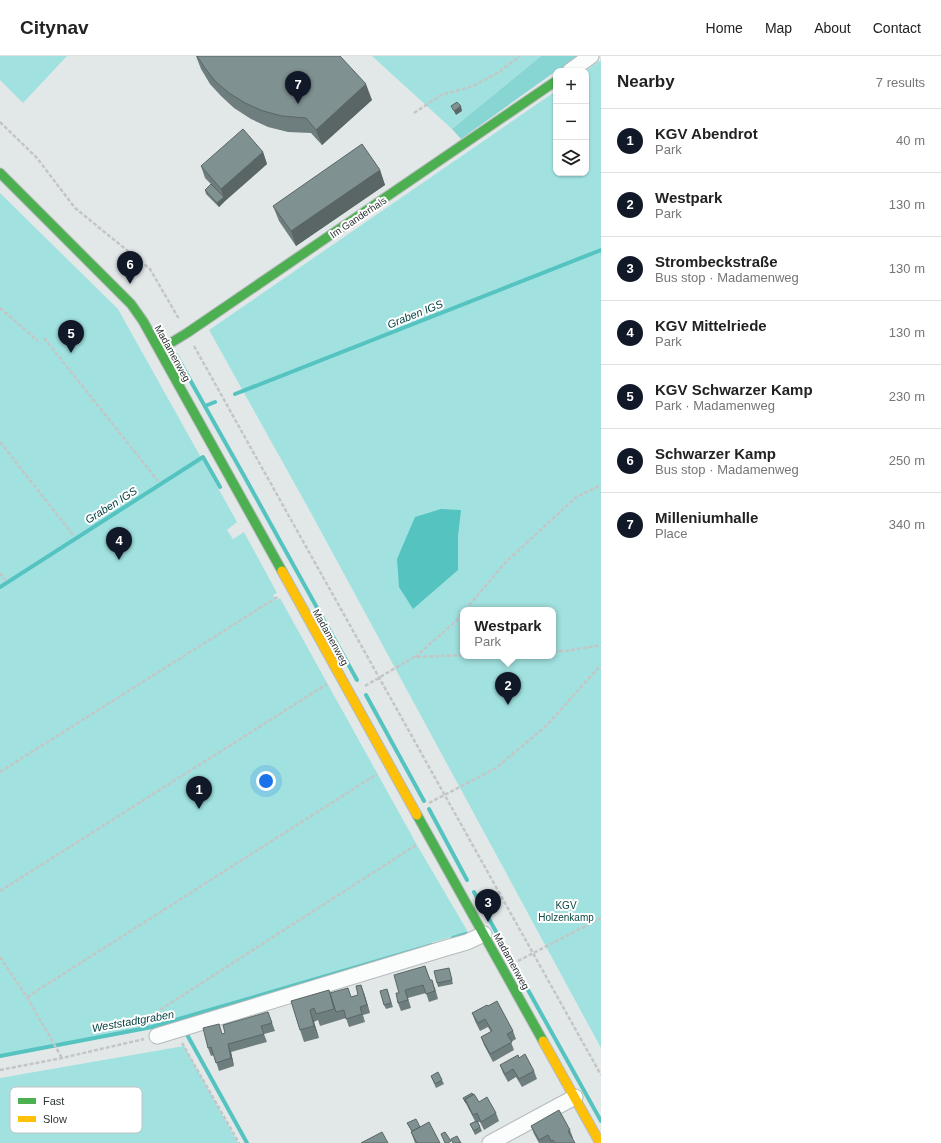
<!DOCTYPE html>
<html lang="en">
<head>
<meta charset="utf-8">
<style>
  :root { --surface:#fff; --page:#f6f6f6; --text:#222; --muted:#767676; --line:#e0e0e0; --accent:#111827 }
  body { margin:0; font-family:Helvetica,sans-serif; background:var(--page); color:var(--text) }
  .controls { position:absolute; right:12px; top:12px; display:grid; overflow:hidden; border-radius:8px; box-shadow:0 1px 3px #0004 }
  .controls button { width:36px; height:36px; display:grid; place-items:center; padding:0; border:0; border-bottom:1px solid var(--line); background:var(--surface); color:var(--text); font:20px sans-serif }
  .you { position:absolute; left:266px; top:725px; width:14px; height:14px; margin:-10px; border:3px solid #fff; border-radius:50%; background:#1a73e8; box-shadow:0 0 0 6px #1a73e833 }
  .badge { display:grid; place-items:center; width:26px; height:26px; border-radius:50%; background:var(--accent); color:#fff; font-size:13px; font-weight:700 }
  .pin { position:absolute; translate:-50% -33px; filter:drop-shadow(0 1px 2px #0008) }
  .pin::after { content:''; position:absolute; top:21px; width:14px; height:12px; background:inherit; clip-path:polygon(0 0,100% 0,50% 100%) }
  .popup { position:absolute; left:460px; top:551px; width:96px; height:52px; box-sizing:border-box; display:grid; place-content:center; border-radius:8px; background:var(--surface); filter:drop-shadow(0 1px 3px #0005); font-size:13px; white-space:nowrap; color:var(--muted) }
  .popup b { font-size:15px; color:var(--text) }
  .popup::after { content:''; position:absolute; left:50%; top:100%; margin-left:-8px; border:8px solid transparent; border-top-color:var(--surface) }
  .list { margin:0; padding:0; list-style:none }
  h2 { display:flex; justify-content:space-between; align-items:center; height:52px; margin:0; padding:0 16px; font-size:17px }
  h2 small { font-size:13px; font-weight:400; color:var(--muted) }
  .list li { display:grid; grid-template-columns:26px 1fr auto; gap:12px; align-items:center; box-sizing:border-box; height:64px; padding:0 16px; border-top:1px solid var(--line) }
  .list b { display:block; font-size:15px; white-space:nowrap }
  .list p { margin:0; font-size:13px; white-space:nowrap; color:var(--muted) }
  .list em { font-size:13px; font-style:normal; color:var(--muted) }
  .icon { flex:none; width:22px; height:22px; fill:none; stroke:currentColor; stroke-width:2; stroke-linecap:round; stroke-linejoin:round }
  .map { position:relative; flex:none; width:601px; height:1087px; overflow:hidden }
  header { display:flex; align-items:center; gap:24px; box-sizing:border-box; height:56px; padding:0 20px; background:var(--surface); border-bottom:1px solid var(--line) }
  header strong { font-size:19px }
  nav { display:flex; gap:22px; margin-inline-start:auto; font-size:14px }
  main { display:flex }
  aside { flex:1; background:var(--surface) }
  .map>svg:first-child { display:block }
  .green { fill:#a1e2e0; fill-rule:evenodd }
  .forest { fill:#87d6d4 }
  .water { fill:#55c3c0 }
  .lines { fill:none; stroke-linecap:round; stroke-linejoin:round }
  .stream { stroke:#55c3c0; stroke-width:4 }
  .street-casing { stroke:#b5baba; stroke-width:17 }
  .fast-casing { stroke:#b5baba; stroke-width:11 }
  .slow-casing { stroke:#b5baba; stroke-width:11 }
  .path { stroke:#c4c6c6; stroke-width:2.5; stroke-dasharray:4 2; stroke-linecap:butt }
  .street { stroke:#fbfcfc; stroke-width:15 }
  .fast { stroke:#4caf50; stroke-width:9 }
  .slow { stroke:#ffc107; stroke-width:9 }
  .wall { fill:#6e7d7d }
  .shaded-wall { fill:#5a6666 }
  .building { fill:#809191; stroke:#5a6666 }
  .labels { text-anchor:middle; stroke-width:4; stroke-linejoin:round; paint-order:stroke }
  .street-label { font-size:10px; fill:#2f3535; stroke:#fff }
  .park-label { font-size:10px; fill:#0b4846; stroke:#fff }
  .water-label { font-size:11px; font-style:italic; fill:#054443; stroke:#fff }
  .key { fill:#fff; stroke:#c1c2c2; stroke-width:1 }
  .key-label { font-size:11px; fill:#2f3535 }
</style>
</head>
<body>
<header>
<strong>Citynav</strong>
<nav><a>Home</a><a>Map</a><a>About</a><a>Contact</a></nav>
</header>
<main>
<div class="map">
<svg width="601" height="1087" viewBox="0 0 601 1087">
  <rect width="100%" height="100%" fill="#e2e8e8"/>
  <!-- green -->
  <path class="green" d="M 0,0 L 67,0 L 23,47 L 0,24 Z
    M 372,0 L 541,0 L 452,73 Z
    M 601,4 L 601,992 L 311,457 L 209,274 L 556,35 L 556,117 L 586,117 L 585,15 ZM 463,554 L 553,554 L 553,600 L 463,600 Z
    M 0,137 L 118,253 L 237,466 L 227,474 L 233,483 L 244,476 L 277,537 L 273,539 L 276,544 L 280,542 L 417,789 L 468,876 L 154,969 L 0,999 Z
    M 184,990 L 238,1087 L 0,1087 L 0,1022 Z"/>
  <!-- forest -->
  <path class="forest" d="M 541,0 L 583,0 L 561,15 L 556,15 L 461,83 L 452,73 Z"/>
  <!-- water -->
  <path class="water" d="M 441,453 L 461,454 L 458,480 L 458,514 L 413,553 L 399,531 L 397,503 L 415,461 Z"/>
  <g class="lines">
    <!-- stream -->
    <path class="stream" d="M 176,299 L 243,418 L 357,624
      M 235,338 L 601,194
      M 205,350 L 215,346
      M 0,531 L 203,401 L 220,431
      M 366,639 L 424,745
      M 429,753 L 467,824
      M 474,836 L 509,899
      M 453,882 L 466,878
      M 518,916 L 601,1065
      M 179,963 L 432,889
      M 185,975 L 247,1087
      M 0,1000 L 152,971 L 179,963 L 182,969"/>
    <defs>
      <path id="street" d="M 570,15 L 591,0
        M 157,980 L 446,892 L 467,886 L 484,878
        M 490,1087 L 575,1041"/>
      <path id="fast" d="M 0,117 L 131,248 L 143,265 L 282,515
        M 159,294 L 187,277 L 556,25
        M 417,759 L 543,985"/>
      <path id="slow" d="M 282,515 L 417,759
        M 543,985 L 600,1087"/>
    </defs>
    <!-- street casing -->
    <use href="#street" class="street-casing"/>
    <!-- fast casing -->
    <use href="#fast" class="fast-casing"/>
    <!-- slow casing -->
    <use href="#slow" class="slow-casing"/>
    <!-- path -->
    <path class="path" d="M 414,57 L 441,39 L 473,30 L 499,16 L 520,0
      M 0,66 L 37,102 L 75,152 L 150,213 L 179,263
      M 0,252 L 38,285
      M 44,282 L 158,425
      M 194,290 L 601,1019
      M 0,386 L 74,480
      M 0,517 L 6,525
      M 465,554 L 505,507 L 576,441 L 601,429
      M 553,595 L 566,595 L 601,589
      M 415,601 L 456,565 L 463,556
      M 365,630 L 414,601 L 463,599
      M 0,716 L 279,540
      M 429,747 L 496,712 L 546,670 L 601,609
      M 0,835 L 327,628
      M 0,901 L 27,941 L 62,1002
      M 518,905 L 601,862
      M 27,941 L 377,718
      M 153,967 L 152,959 L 416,789
      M 182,987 L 239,1087
      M 0,1014 L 62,1002 L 144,983"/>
    <!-- street -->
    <use href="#street" class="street"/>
    <!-- fast -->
    <use href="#fast" class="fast"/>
    <!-- slow -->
    <use href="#slow" class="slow"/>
  </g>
  <!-- wall -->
  <path class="wall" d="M 196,0 L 340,0 L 372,44 L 322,89 L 311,77 L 288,76 L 268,71 L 251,63 L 234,52 L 221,40 L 210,28 L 201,13 Z
    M 263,96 L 267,108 L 225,145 L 225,144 L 225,145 L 219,151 L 206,138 L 205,134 L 211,128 L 205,122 L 201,110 Z
    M 380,114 L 385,129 L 296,190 L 279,165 L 273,150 Z
    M 425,910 L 430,924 L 435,932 L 438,943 L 429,946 L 426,937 L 408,942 L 411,952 L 401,955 L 398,947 L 399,937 Z
    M 449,912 L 453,928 L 438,931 L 437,927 Z
    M 387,933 L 393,951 L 386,953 L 384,949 Z
    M 330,937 L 351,941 L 364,937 L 370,957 L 363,959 L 365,966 L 349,971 L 346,962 L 320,970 L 318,964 L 314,966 L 319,982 L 304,986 L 300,974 L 291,945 Z
    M 488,950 L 513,975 L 516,983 L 511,986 L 514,994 L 493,1006 L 484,989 L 481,981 L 491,976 L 488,971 L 480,975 L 475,965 L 472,957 Z
    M 271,964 L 275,975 L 264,978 L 267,986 L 231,996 L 234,1010 L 219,1015 L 214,999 L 211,1000 L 208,992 L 223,978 Z
    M 519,1002 L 534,1015 L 537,1023 L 522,1031 L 516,1021 L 508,1026 L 503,1017 L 500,1009 Z
    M 431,1020 L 442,1024 L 444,1028 L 436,1032 Z
    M 473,1039 L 479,1046 L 496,1057 L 499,1065 L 484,1074 L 480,1066 L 478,1066 L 482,1075 L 475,1079 L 470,1068 L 475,1065 L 463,1042 Z
    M 407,1067 L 420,1071 L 440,1087 L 415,1087 L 411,1076 L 412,1076 Z
    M 531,1070 L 570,1074 L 573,1082 L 572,1082 L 575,1087 L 539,1087 L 534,1078 Z"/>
  <!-- shaded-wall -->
  <path class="shaded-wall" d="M 366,28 L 372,44 L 322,89 L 316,74 Z
    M 461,50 L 462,55 L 456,59 L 454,55 Z
    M 263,96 L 267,108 L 225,145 L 221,133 Z
    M 380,114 L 385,129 L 296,190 L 291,175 Z
    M 224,141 L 225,145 L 219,151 L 217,147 Z
    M 361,929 L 364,937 L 370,957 L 367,949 Z
    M 310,954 L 314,966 L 319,982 L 314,970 Z
    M 228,988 L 231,996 L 234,1010 L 231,1002 Z"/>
  <!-- building -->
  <path class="building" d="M 197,0 L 340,0 L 366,28 L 316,74 L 306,62 L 282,60 L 263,55 L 245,47 L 229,37 L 215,25 L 205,12 Z
    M 457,46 L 461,50 L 454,55 L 451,50 Z
    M 243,73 L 263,96 L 221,133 L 201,110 Z
    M 362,88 L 380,114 L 291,175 L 273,150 Z
    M 211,128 L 224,141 L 217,147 L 205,134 Z
    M 425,910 L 430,924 L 432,924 L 435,935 L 426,938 L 423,929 L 405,934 L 408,944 L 398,947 L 396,937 L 399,937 L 394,919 Z
    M 449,912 L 452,924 L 437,927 L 434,915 Z
    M 361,929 L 367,949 L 360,951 L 362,958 L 346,963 L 344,954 L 336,956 L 330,937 L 348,932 L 351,941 L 358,939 L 356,930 Z
    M 387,933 L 391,947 L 384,949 L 380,935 Z
    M 329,934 L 334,953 L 316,958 L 314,952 L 310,954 L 314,970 L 300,974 L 291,945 Z
    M 497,945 L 513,975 L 507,978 L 512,986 L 490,998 L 481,981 L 492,975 L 485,963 L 478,967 L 472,957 L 487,949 L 488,950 Z
    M 268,956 L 272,967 L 261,970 L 264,978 L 228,988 L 231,1002 L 216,1007 L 211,991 L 208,992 L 203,972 L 219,968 L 222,978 L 225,977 L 223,969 Z
    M 525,998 L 534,1015 L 519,1023 L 513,1013 L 505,1018 L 500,1009 L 518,999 L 519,1002 Z
    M 438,1016 L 442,1024 L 435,1028 L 431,1020 Z
    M 472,1037 L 473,1039 L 465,1043 L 466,1047 L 463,1042 Z
    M 474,1038 L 479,1046 L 487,1041 L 496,1057 L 481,1066 L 477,1057 L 473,1059 L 465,1043 Z
    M 559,1054 L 570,1074 L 568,1075 L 575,1087 L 555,1087 L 553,1084 L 551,1085 L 548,1079 L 539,1084 L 531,1070 Z
    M 416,1063 L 420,1071 L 412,1075 L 407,1067 Z
    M 477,1065 L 480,1071 L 474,1075 L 470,1068 Z
    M 429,1066 L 440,1087 L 417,1087 L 411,1076 Z
    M 382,1076 L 388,1087 L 361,1087 Z
    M 445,1076 L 451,1085 L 448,1087 L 445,1087 L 441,1078 Z
    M 457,1080 L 461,1087 L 453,1087 L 451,1083 Z"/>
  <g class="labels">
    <!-- street labels -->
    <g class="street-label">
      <text transform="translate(358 161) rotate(-34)" y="4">Im Ganderhals</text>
      <text transform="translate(173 297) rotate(61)" y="4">Madamenweg</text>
      <text transform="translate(331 581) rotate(61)" y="4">Madamenweg</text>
      <text transform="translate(512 905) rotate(61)" y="4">Madamenweg</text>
    </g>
    <!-- park labels -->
    <g class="park-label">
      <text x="566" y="853">KGV<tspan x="566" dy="12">Holzenkamp</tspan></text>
    </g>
    <!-- water labels -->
    <g class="water-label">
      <text transform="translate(415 258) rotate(-22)" y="4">Graben IGS</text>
      <text transform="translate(111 449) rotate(-32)" y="4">Graben IGS</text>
      <text transform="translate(133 965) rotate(-10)" y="4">Weststadtgraben</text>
    </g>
  </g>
  <!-- legend -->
  <rect x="10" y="1031" width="132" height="46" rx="6" class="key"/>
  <rect x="18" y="1042" width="18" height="6" fill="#4caf50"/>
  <rect x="18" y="1060" width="18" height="6" fill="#ffc107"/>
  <g class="key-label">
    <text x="43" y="1049">Fast</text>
    <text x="43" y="1067">Slow</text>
  </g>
</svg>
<div class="controls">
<button>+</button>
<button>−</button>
<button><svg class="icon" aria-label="layers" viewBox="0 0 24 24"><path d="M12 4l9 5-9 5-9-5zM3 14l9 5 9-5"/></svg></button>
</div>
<div class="you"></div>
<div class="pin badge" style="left:199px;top:753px">1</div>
<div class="pin badge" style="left:508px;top:649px">2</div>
<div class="popup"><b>Westpark</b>Park</div>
<div class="pin badge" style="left:488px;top:866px">3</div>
<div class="pin badge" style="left:119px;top:504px">4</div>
<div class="pin badge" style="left:71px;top:297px">5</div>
<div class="pin badge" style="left:130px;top:228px">6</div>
<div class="pin badge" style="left:298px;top:48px">7</div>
</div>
<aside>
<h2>Nearby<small>7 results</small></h2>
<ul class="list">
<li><span class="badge">1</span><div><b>KGV Abendrot</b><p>Park</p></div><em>40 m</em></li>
<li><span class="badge">2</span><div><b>Westpark</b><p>Park</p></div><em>130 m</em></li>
<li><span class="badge">3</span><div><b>Strombeckstraße</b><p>Bus stop · Madamenweg</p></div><em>130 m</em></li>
<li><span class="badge">4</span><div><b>KGV Mittelriede</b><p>Park</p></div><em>130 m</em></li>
<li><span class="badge">5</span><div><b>KGV Schwarzer Kamp</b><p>Park · Madamenweg</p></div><em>230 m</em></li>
<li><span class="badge">6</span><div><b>Schwarzer Kamp</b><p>Bus stop · Madamenweg</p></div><em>250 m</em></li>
<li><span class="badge">7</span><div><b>Milleniumhalle</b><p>Place</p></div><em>340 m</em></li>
</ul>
</aside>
</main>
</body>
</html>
